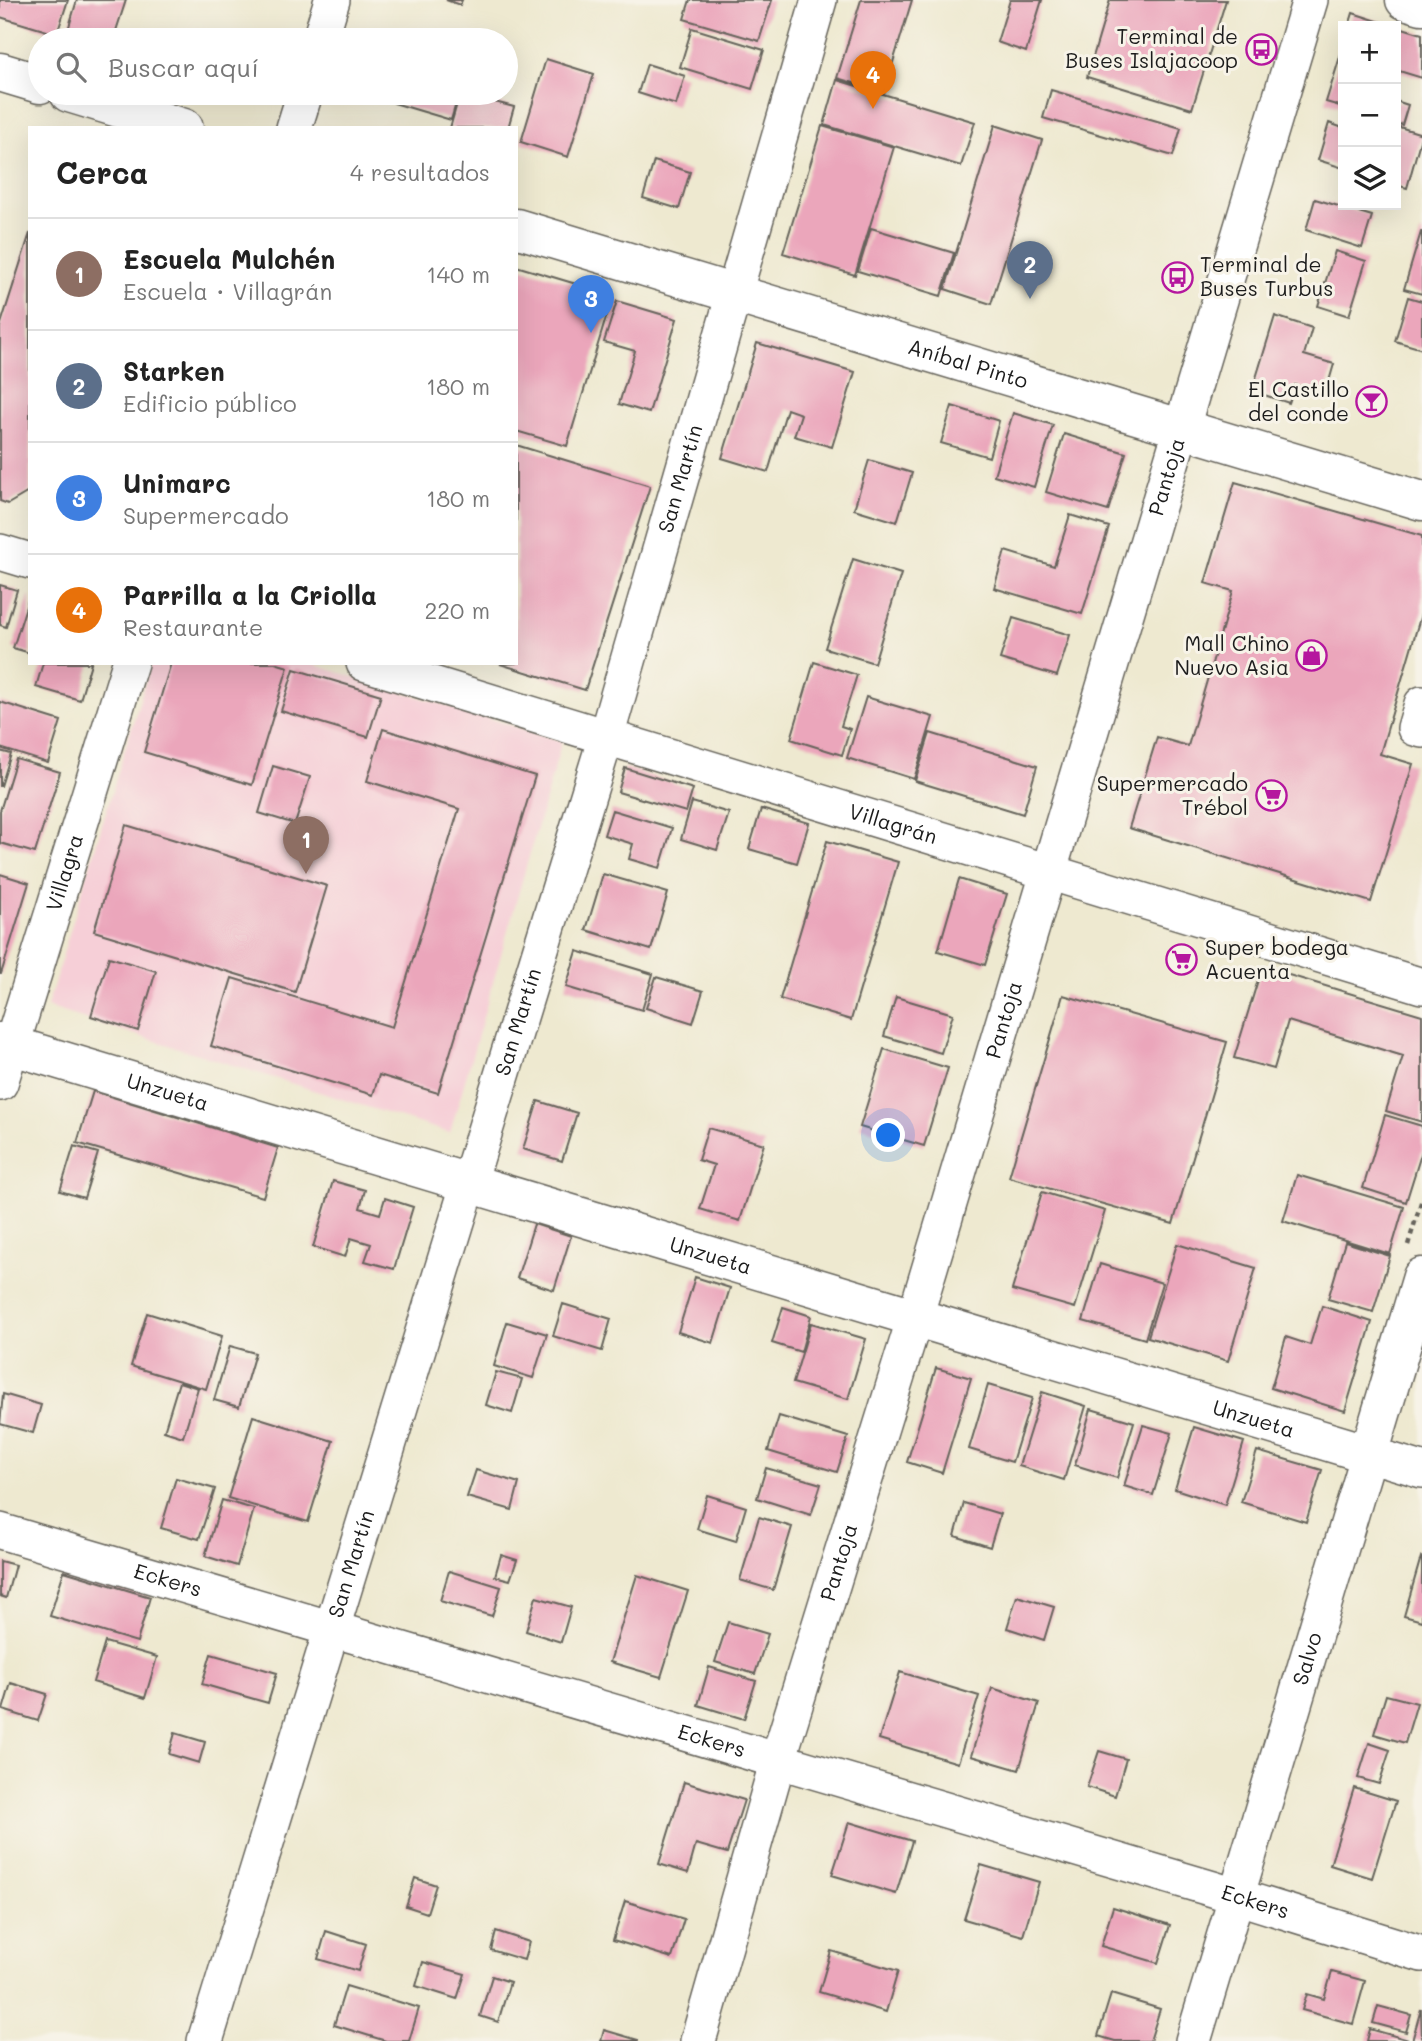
<!DOCTYPE html>
<html lang="es">
<head>
<meta charset="utf-8">
<style>
  :root { --surface:#fff; --page:#f6f6f6; --text:#222; --muted:#767676; --line:#e0e0e0; --accent:#b5179e }
  body { margin:0; font-family:Mali,sans-serif; background:var(--page); color:var(--text) }
  .controls { position:absolute; right:21px; top:21px; display:grid; overflow:hidden; border-radius:0px; box-shadow:0 7px 28px #0002 }
  .controls button { width:63px; height:63px; display:grid; place-items:center; padding:0; border:0; border-bottom:2px solid var(--line); background:var(--surface); color:var(--text); font:35px sans-serif }
  .you { position:absolute; left:889px; top:1136px; width:24px; height:24px; margin:-18px; border:5px solid #fff; border-radius:50%; background:#1a73e8; box-shadow:0 0 0 10px #1a73e833 }
  .badge { display:grid; place-items:center; width:46px; height:46px; border-radius:50%; background:var(--accent); color:#fff; font-size:23px; font-weight:700 }
  .pin { position:absolute; translate:-50% -58px; filter:drop-shadow(0 2px 4px #0008) }
  .pin::after { content:''; position:absolute; top:37px; width:24px; height:21px; background:inherit; clip-path:polygon(0 0,100% 0,50% 100%) }
  .list { margin:0; padding:0; list-style:none }
  h2 { display:flex; justify-content:space-between; align-items:center; height:91px; margin:0; padding:0 28px; font-size:30px }
  h2 small { font-size:23px; font-weight:400; color:var(--muted) }
  .list li { display:grid; grid-template-columns:46px 1fr auto; gap:21px; align-items:center; box-sizing:border-box; height:112px; padding:0 28px; border-top:2px solid var(--line) }
  .list b { display:block; font-size:26px; white-space:nowrap }
  .list p { margin:0; font-size:23px; white-space:nowrap; color:var(--muted) }
  .list em { font-size:23px; font-style:normal; color:var(--muted) }
  .icon { flex:none; width:38px; height:38px; fill:none; stroke:currentColor; stroke-width:2; stroke-linecap:round; stroke-linejoin:round }
  .map { position:relative; flex:none; width:1422px; height:2041px; overflow:hidden }
  .search { position:absolute; background:var(--surface); box-shadow:0 7px 28px #0002; left:28px; top:28px; width:490px; height:77px; display:flex; align-items:center; gap:18px; box-sizing:border-box; padding:0 24px; border-radius:38px; color:var(--muted); font-size:26px }
  .panel { position:absolute; background:var(--surface); box-shadow:0 7px 28px #0002; left:28px; top:126px; width:490px; height:539px; border-radius:0px }
  .map>svg:first-child { display:block }
  .built { fill:#f6cfd7 }
  .building { fill:#eba6bb }
  .lines { fill:none; stroke-linecap:round; stroke-linejoin:round }
  .minor-casing { stroke:#66645b; stroke-width:38 }
  .major-casing { stroke:#66645b; stroke-width:41 }
  .path { stroke:#66645b; stroke-width:4.5; stroke-dasharray:5 5; stroke-linecap:butt }
  .minor { stroke:#fff; stroke-width:35 }
  .major { stroke:#fff; stroke-width:38 }
  .labels { text-anchor:middle; stroke-width:6; stroke-linejoin:round; paint-order:stroke }
  .poi-label { font-size:21px; fill:#1c1c1c; stroke:#f7f3e8; text-anchor:end }
  .street-label { font-size:21px; fill:#1c1c1c; stroke:#f7f3e8 }
</style>
</head>
<body>
<div class="map">
<svg width="1422" height="2041" viewBox="0 0 1422 2041">
  <rect width="100%" height="100%" fill="#f7f3e8"/>
  <filter id="ink" filterUnits="userSpaceOnUse"><feTurbulence type="fractalNoise" baseFrequency=".0143" numOctaves="2"/><feDisplacementMap in="SourceGraphic" scale="14" xChannelSelector="R" yChannelSelector="G"/><feConvolveMatrix kernelMatrix="1 2 1 2 8 2 1 2 1" color-interpolation-filters="sRGB"/></filter>
  <filter id="wash" filterUnits="userSpaceOnUse"><feTurbulence type="fractalNoise" baseFrequency=".00686" numOctaves="4" result="noise"/><feDisplacementMap in="SourceGraphic" scale="28" xChannelSelector="R" yChannelSelector="G"/><feGaussianBlur stdDeviation="1.57" result="paint"/><feColorMatrix in="noise" values="0 0 0 0 0 0 0 0 0 0 0 0 0 0 0 0 0 1.4 0 .05"/><feComposite in="paint" operator="in"/></filter>
  <g filter="url(#wash)">
    <rect width="100%" height="100%" fill="#eee9d0"/>
    <!-- built -->
    <path class="built" d="M 151,663 L 308,663 L 562,741 L 450,1133 L 47,1007 Z"/>
    <g id="blocks">
      <!-- building -->
      <path class="building" d="M 0,0 L 68,0 L 57,34 L 0,17 Z
        M 77,0 L 126,0 L 113,40 L 65,40 Z
        M 446,0 L 462,0 L 460,5 Z
        M 690,0 L 772,0 L 759,41 L 684,19 Z
        M 861,0 L 912,0 L 884,92 L 837,78 Z
        M 1010,0 L 1042,0 L 1026,52 L 997,42 Z
        M 1110,0 L 1226,0 L 1192,109 L 1087,77 Z
        M 1353,13 L 1393,26 L 1349,26 Z
        M 1396,26 L 1422,34 L 1422,78 L 1396,70 Z
        M 692,28 L 764,50 L 752,89 L 680,67 Z
        M 1343,47 L 1343,107 L 1326,102 Z
        M 546,59 L 594,74 L 568,157 L 521,142 Z
        M 647,64 L 685,76 L 676,105 L 638,93 Z
        M 837,80 L 975,122 L 961,166 L 824,125 Z
        M 1051,90 L 1181,128 L 1173,156 L 1043,118 Z
        M 397,93 L 459,93 L 451,120 L 394,103 Z
        M 460,93 L 514,107 L 508,128 L 450,128 Z
        M 1396,101 L 1408,105 L 1402,125 L 1396,123 Z
        M 1329,123 L 1343,128 L 1343,168 L 1318,160 Z
        M 995,125 L 1042,140 L 991,304 L 945,289 Z
        M 822,126 L 894,147 L 855,275 L 783,253 Z
        M 1396,126 L 1422,134 L 1407,188 L 1396,185 Z
        M 654,161 L 690,172 L 679,209 L 643,198 Z
        M 1315,199 L 1372,216 L 1362,248 L 1306,230 Z
        M 871,228 L 954,253 L 941,296 L 858,271 Z
        M 1421,232 L 1422,232 L 1422,294 L 1404,289 Z
        M 30,233 L 30,491 L 8,504 L 0,501 L 0,327 Z
        M 1335,251 L 1366,261 L 1349,316 L 1318,306 Z
        M 516,266 L 613,295 L 567,446 L 516,431 Z
        M 1408,297 L 1422,301 L 1422,349 L 1395,341 Z
        M 617,301 L 677,319 L 649,413 L 619,404 L 635,351 L 604,342 Z
        M 1275,316 L 1312,328 L 1304,355 L 1334,364 L 1325,395 L 1295,385 L 1289,403 L 1252,391 Z
        M 757,343 L 855,372 L 832,447 L 794,436 L 801,414 L 787,409 L 768,472 L 722,458 Z
        M 952,406 L 999,421 L 989,457 L 941,443 Z
        M 1013,413 L 1053,425 L 1034,487 L 994,475 Z
        M 1064,434 L 1126,453 L 1108,511 L 1046,492 Z
        M 516,445 L 650,486 L 585,690 L 500,664 L 516,663 Z
        M 869,460 L 912,473 L 897,522 L 854,509 Z
        M 1235,482 L 1422,536 L 1422,611 L 1380,754 L 1413,764 L 1371,902 L 1129,828 L 1157,737 L 1188,746 L 1233,591 L 1205,583 Z
        M 1070,515 L 1109,527 L 1082,614 L 994,588 L 1005,551 L 1054,566 Z
        M 853,559 L 901,574 L 874,663 L 825,648 Z
        M 0,585 L 17,590 L 6,627 L 0,625 Z
        M 30,594 L 30,653 L 13,648 Z
        M 1013,618 L 1070,635 L 1057,676 L 1000,659 Z
        M 814,662 L 857,675 L 841,726 L 850,729 L 842,755 L 791,739 Z
        M 43,663 L 91,663 L 80,700 L 36,687 Z
        M 171,663 L 275,663 L 288,667 L 252,785 L 144,752 Z
        M 294,669 L 381,695 L 368,737 L 281,711 Z
        M 866,697 L 933,717 L 914,779 L 847,758 Z
        M 0,702 L 61,721 L 48,763 L 0,748 Z
        M 383,729 L 535,776 L 438,1093 L 379,1075 L 373,1095 L 211,1046 L 232,978 L 392,1027 L 459,809 L 367,781 Z
        M 930,733 L 1037,766 L 1023,814 L 915,781 Z
        M 0,751 L 11,754 L 1,786 L 0,786 Z
        M 16,759 L 60,772 L 35,853 L 0,843 L 0,811 Z
        M 273,766 L 310,777 L 295,824 L 259,813 Z
        M 625,768 L 693,789 L 686,812 L 618,792 Z
        M 692,802 L 729,813 L 717,850 L 681,839 Z
        M 761,809 L 809,823 L 797,863 L 749,849 Z
        M 612,810 L 672,828 L 660,868 L 629,859 L 633,844 L 604,835 Z
        M 126,825 L 327,886 L 295,992 L 94,931 Z
        M 827,841 L 898,862 L 851,1020 L 780,999 Z
        M 0,874 L 29,883 L 1,974 L 0,974 Z
        M 603,874 L 668,893 L 651,950 L 586,930 Z
        M 959,879 L 1007,894 L 985,965 L 938,951 Z
        M 577,951 L 653,974 L 642,1010 L 566,987 Z
        M 109,957 L 156,971 L 138,1031 L 91,1016 Z
        M 1262,967 L 1422,1015 L 1422,1122 L 1386,1111 L 1403,1056 L 1288,1021 L 1274,1069 L 1234,1058 Z
        M 656,977 L 703,991 L 693,1023 L 646,1008 Z
        M 1063,995 L 1227,1042 L 1173,1224 L 1009,1177 Z
        M 896,997 L 953,1014 L 941,1053 L 884,1036 Z
        M 884,1049 L 948,1068 L 924,1146 L 860,1127 Z
        M 93,1091 L 278,1148 L 263,1197 L 77,1143 Z
        M 538,1101 L 577,1113 L 562,1161 L 523,1149 Z
        M 1385,1115 L 1422,1126 L 1422,1151 L 1406,1202 L 1363,1188 Z
        M 708,1128 L 764,1144 L 740,1221 L 700,1209 L 714,1165 L 698,1160 Z
        M 74,1146 L 98,1153 L 84,1198 L 60,1191 Z
        M 1297,1175 L 1404,1207 L 1390,1254 L 1283,1221 Z
        M 333,1181 L 365,1190 L 360,1208 L 380,1214 L 385,1198 L 413,1207 L 394,1269 L 365,1261 L 371,1244 L 351,1238 L 345,1257 L 313,1247 Z
        M 1042,1192 L 1105,1211 L 1075,1308 L 1012,1290 Z
        M 534,1224 L 571,1236 L 554,1290 L 517,1278 Z
        M 1345,1242 L 1390,1256 L 1373,1312 L 1328,1299 Z
        M 1177,1244 L 1256,1268 L 1228,1361 L 1148,1337 Z
        M 1100,1264 L 1162,1283 L 1145,1339 L 1083,1321 Z
        M 695,1277 L 730,1288 L 713,1343 L 678,1332 Z
        M 563,1304 L 611,1319 L 602,1351 L 553,1336 Z
        M 1322,1306 L 1372,1322 L 1345,1411 L 1271,1388 L 1286,1337 L 1310,1345 Z
        M 783,1307 L 811,1316 L 801,1352 L 772,1343 Z
        M 147,1313 L 222,1336 L 206,1389 L 131,1366 Z
        M 507,1322 L 547,1334 L 533,1378 L 494,1366 Z
        M 811,1323 L 866,1339 L 848,1399 L 793,1383 Z
        M 230,1346 L 255,1353 L 239,1407 L 214,1400 Z
        M 936,1368 L 971,1378 L 942,1473 L 907,1462 Z
        M 496,1372 L 522,1379 L 512,1413 L 486,1405 Z
        M 179,1382 L 198,1388 L 183,1437 L 164,1431 Z
        M 988,1385 L 1032,1398 L 1012,1462 L 969,1449 Z
        M 1042,1392 L 1086,1406 L 1064,1480 L 1019,1466 Z
        M 3,1394 L 41,1405 L 33,1433 L 0,1424 Z
        M 1091,1409 L 1134,1422 L 1117,1478 L 1075,1465 Z
        M 253,1416 L 333,1441 L 308,1522 L 228,1498 Z
        M 779,1416 L 848,1437 L 837,1472 L 768,1451 Z
        M 1143,1425 L 1172,1433 L 1153,1495 L 1124,1486 Z
        M 1194,1427 L 1244,1442 L 1225,1505 L 1175,1489 Z
        M 1257,1451 L 1322,1470 L 1306,1522 L 1241,1502 Z
        M 766,1468 L 821,1484 L 811,1515 L 757,1498 Z
        M 476,1470 L 519,1483 L 512,1510 L 467,1497 Z
        M 176,1478 L 215,1489 L 199,1539 L 161,1528 Z
        M 707,1495 L 746,1507 L 736,1541 L 697,1529 Z
        M 222,1500 L 254,1509 L 237,1566 L 205,1556 Z
        M 964,1503 L 1000,1514 L 990,1547 L 955,1536 Z
        M 759,1517 L 792,1527 L 773,1590 L 740,1580 Z
        M 501,1555 L 517,1560 L 510,1580 L 495,1576 Z
        M 1421,1557 L 1422,1558 L 1422,1621 L 1404,1616 Z
        M 0,1561 L 15,1565 L 6,1598 L 0,1596 Z
        M 64,1571 L 150,1597 L 137,1642 L 50,1616 Z
        M 449,1571 L 501,1587 L 492,1616 L 440,1601 Z
        M 637,1575 L 688,1591 L 661,1677 L 610,1662 Z
        M 1017,1596 L 1054,1607 L 1044,1640 L 1007,1628 Z
        M 536,1597 L 571,1607 L 561,1642 L 526,1631 Z
        M 728,1622 L 768,1634 L 755,1674 L 715,1662 Z
        M 105,1642 L 157,1657 L 145,1698 L 93,1682 Z
        M 211,1654 L 277,1673 L 268,1703 L 202,1684 Z
        M 709,1667 L 756,1681 L 744,1719 L 698,1705 Z
        M 900,1672 L 979,1696 L 958,1763 L 879,1739 Z
        M 11,1683 L 47,1694 L 38,1721 L 3,1710 Z
        M 992,1688 L 1039,1703 L 1019,1770 L 971,1756 Z
        M 1386,1695 L 1417,1703 L 1405,1743 L 1374,1734 Z
        M 175,1733 L 205,1742 L 199,1763 L 169,1754 Z
        M 1369,1743 L 1390,1750 L 1379,1784 L 1358,1778 Z
        M 1099,1751 L 1126,1759 L 1115,1796 L 1087,1787 Z
        M 684,1782 L 744,1800 L 727,1853 L 696,1844 L 688,1873 L 659,1864 Z
        M 1354,1788 L 1396,1801 L 1372,1878 L 1330,1865 Z
        M 849,1822 L 912,1841 L 896,1894 L 832,1875 Z
        M 981,1865 L 1039,1882 L 1023,1936 L 964,1919 Z
        M 415,1878 L 436,1885 L 427,1913 L 406,1906 Z
        M 625,1901 L 684,1919 L 672,1958 L 613,1940 Z
        M 1113,1907 L 1170,1925 L 1158,1963 L 1101,1946 Z
        M 326,1931 L 366,1944 L 358,1971 L 318,1959 Z
        M 496,1931 L 529,1942 L 524,1960 L 491,1950 Z
        M 831,1951 L 898,1971 L 886,2012 L 819,1992 Z
        M 423,1962 L 465,1974 L 457,1999 L 416,1986 Z
        M 1332,1972 L 1365,1981 L 1353,2024 L 1302,2010 L 1307,1994 L 1324,1999 Z
        M 492,1976 L 510,1982 L 498,2022 L 480,2016 Z
        M 346,1986 L 419,2008 L 409,2041 L 386,2041 L 334,2025 Z
        M 1111,1994 L 1160,2009 L 1150,2041 L 1115,2041 L 1098,2036 Z
        M 1378,2006 L 1411,2015 L 1406,2032 L 1373,2023 Z
        M 1421,2009 L 1422,2041 L 1412,2041 Z
        M 1370,2029 L 1409,2040 L 1409,2041 L 1367,2041 Z
        M 604,2030 L 638,2040 L 638,2041 L 601,2041 Z"/>
    </g>
  </g>
  <g filter="url(#ink)">
    <use href="#blocks" fill-opacity="0" stroke="#66645b" stroke-width="2"/>
    <g class="lines">
      <defs>
        <g id="minor">
          <path d="M 320,40 L 332,0"/>
          <path d="M 294,128 L 305,93"/>
          <path d="M 0,552 L 30,561"/>
          <path id="s1" d="M 364,663 L 1422,986"/>
          <path d="M 1422,704 L 1415,728 L 1422,730"/>
          <path id="s2" d="M 0,1083 L 130,663"/>
          <path id="s3" d="M 0,1531 L 1213,1889 L 1422,1954"/>
          <path id="s4" d="M 205,2041 L 606,737 L 819,0"/>
          <path id="s5" d="M 698,2041 L 778,1760 L 915,1317 L 1310,0"/>
          <path id="s6" d="M 1193,2041 L 1369,1454 L 1422,1470"/>
        </g>
        <g id="major">
          <path d="M 1405,0 L 1422,5"/>
          <path d="M 0,72 L 40,84"/>
          <path d="M 69,93 L 184,128"/>
          <path id="s7" d="M 516,228 L 1422,501"/>
          <path id="s8" d="M 0,1042 L 1369,1454 L 1422,1277"/>
        </g>
      </defs>
      <!-- minor casing -->
      <use href="#minor" class="minor-casing"/>
      <!-- major casing -->
      <use href="#major" class="major-casing"/>
      <!-- path -->
      <path class="path" d="M 1408,1245 L 1422,1199"/>
      <!-- minor -->
      <use href="#minor" class="minor"/>
      <!-- major -->
      <use href="#major" class="major"/>
    </g>
  </g>
  <!-- icons -->
  <defs>
    <symbol id="bus-ring" viewBox="-11 -11 22 22"><circle r="9.5" fill="#f7f3e8" stroke="#b5179e" stroke-width="1.5"/><path d="M-5-6H5V4H4V6H2V4H-2V6H-4V4H-5ZM-3.5-4V0h7V-4ZM-3.5 1.2v1.5H-2V1.2ZM2 1.2v1.5H3.5V1.2Z" fill="#b5179e"/></symbol>
    <symbol id="bar-ring" viewBox="-11 -11 22 22"><circle r="9.5" fill="#f7f3e8" stroke="#b5179e" stroke-width="1.5"/><path d="M-6-5H6L.8 .8V4.5H3.5V6h-7V4.5H-.8V.8Z" fill="#b5179e"/></symbol>
    <symbol id="shop-ring" viewBox="-11 -11 22 22"><circle r="9.5" fill="#f7f3e8" stroke="#b5179e" stroke-width="1.5"/><path d="M-5-2.5h2.3a2.7 3.5 0 0 1 5.4 0H5L5.5 6h-11ZM-1.5-2.5h3a1.5 2.3 0 0 0-3 0Z" fill="#b5179e"/></symbol>
    <symbol id="supermarket-ring" viewBox="-11 -11 22 22"><circle r="9.5" fill="#f7f3e8" stroke="#b5179e" stroke-width="1.5"/><path d="M-6-5.5h2.5l.6 2H6L4.5 2H-2.5L-4.4-4H-6ZM-1.5 3.2a1.3 1.3 0 1 0 .1 0ZM3 3.2a1.3 1.3 0 1 0 .1 0Z" fill="#b5179e"/></symbol>
  </defs>
  <g fill-rule="evenodd">
    <use href="#bus-ring" x="1244" y="32" width="35" height="35"/>
    <use href="#bus-ring" x="1160" y="260" width="35" height="35"/>
    <use href="#bar-ring" x="1354" y="384" width="35" height="35"/>
    <use href="#shop-ring" x="1294" y="638" width="35" height="35"/>
    <use href="#supermarket-ring" x="1254" y="778" width="35" height="35"/>
    <use href="#supermarket-ring" x="1164" y="942" width="35" height="35"/>
  </g>
  <g class="labels">
    <!-- poi labels -->
    <g class="poi-label">
      <text x="1238" y="44">Terminal de<tspan x="1238" dy="24">Buses Islajacoop</tspan></text>
      <text x="1200" y="272" text-anchor="start">Terminal de<tspan x="1200" dy="24">Buses Turbus</tspan></text>
      <text x="1349" y="397">El Castillo<tspan x="1349" dy="24">del conde</tspan></text>
      <text x="1289" y="651">Mall Chino<tspan x="1289" dy="24">Nuevo Asia</tspan></text>
      <text x="1248" y="791">Supermercado<tspan x="1248" dy="24">Trébol</tspan></text>
      <text x="1205" y="955" text-anchor="start">Super bodega<tspan x="1205" dy="24">Acuenta</tspan></text>
    </g>
    <!-- street labels -->
    <g class="street-label">
      <text dy="7" stroke="none"><textPath href="#s7" startOffset="472">Aníbal Pinto</textPath></text>
      <text dy="7" stroke="none"><textPath href="#s5" startOffset="1633">Pantoja</textPath></text>
      <text dy="7" stroke="none"><textPath href="#s4" startOffset="1633">San Martín</textPath></text>
      <text dy="7" stroke="none"><textPath href="#s1" startOffset="553">Villagrán</textPath></text>
      <text dy="7" stroke="none"><textPath href="#s2" startOffset="220">Villagra</textPath></text>
      <text dy="7" stroke="none"><textPath href="#s5" startOffset="1066">Pantoja</textPath></text>
      <text dy="7" stroke="none"><textPath href="#s4" startOffset="1066">San Martín</textPath></text>
      <text dy="7" stroke="none"><textPath href="#s8" startOffset="175">Unzueta</textPath></text>
      <text dy="7" stroke="none"><textPath href="#s8" startOffset="742">Unzueta</textPath></text>
      <text dy="7" stroke="none"><textPath href="#s8" startOffset="1309">Unzueta</textPath></text>
      <text dy="7" stroke="none"><textPath href="#s5" startOffset="499">Pantoja</textPath></text>
      <text dy="7" stroke="none"><textPath href="#s4" startOffset="499">San Martín</textPath></text>
      <text dy="7" stroke="none"><textPath href="#s3" startOffset="175">Eckers</textPath></text>
      <text dy="7" stroke="none"><textPath href="#s6" startOffset="399">Salvo</textPath></text>
      <text dy="7" stroke="none"><textPath href="#s3" startOffset="742">Eckers</textPath></text>
      <text dy="7" stroke="none"><textPath href="#s3" startOffset="1309">Eckers</textPath></text>
    </g>
  </g>
</svg>
<div class="controls">
<button>+</button>
<button>−</button>
<button><svg class="icon" aria-label="layers" viewBox="0 0 24 24"><path d="M12 4l9 5-9 5-9-5zM3 14l9 5 9-5"/></svg></button>
</div>
<div class="you"></div>
<div class="pin badge" style="left:306px;top:874px;background:#8d6e63">1</div>
<div class="pin badge" style="left:1030px;top:299px;background:#5c6f8a">2</div>
<div class="pin badge" style="left:591px;top:333px;background:#3f7fe0">3</div>
<div class="pin badge" style="left:873px;top:109px;background:#e8710a">4</div>
<div class="search"><svg class="icon" aria-label="search" viewBox="0 0 24 24"><circle cx="10" cy="10" r="6"/><path d="M15 15l6 6"/></svg>Buscar aquí</div>
<section class="panel">
<h2>Cerca<small>4 resultados</small></h2>
<ul class="list">
<li><span class="badge" style="background:#8d6e63">1</span><div><b>Escuela Mulchén</b><p>Escuela · Villagrán</p></div><em>140 m</em></li>
<li><span class="badge" style="background:#5c6f8a">2</span><div><b>Starken</b><p>Edificio público</p></div><em>180 m</em></li>
<li><span class="badge" style="background:#3f7fe0">3</span><div><b>Unimarc</b><p>Supermercado</p></div><em>180 m</em></li>
<li><span class="badge" style="background:#e8710a">4</span><div><b>Parrilla a la Criolla</b><p>Restaurante</p></div><em>220 m</em></li>
</ul>
</section>
</div>
</body>
</html>
